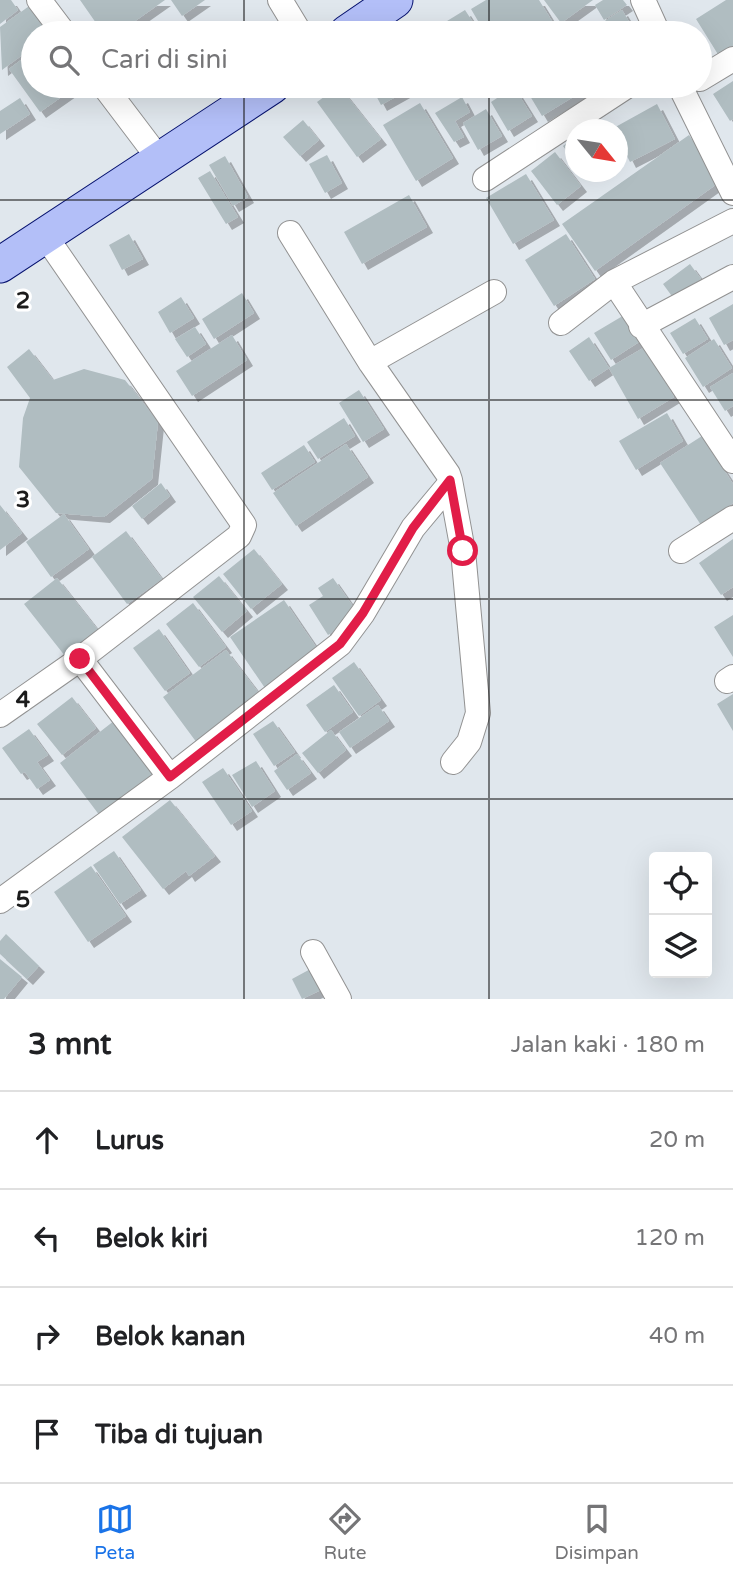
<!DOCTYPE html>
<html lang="id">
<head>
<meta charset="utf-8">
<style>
  :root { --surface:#fff; --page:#f2f2f2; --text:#202124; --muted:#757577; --line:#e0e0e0; --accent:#1a73e8 }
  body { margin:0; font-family:"Varela Round",sans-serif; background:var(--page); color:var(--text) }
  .controls { position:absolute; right:21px; bottom:21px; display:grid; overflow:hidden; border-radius:7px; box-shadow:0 7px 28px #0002 }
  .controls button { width:63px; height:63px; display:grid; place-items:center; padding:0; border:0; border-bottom:2px solid var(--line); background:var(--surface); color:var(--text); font:35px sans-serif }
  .compass { position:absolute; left:565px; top:119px; width:63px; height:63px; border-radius:50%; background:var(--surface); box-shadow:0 7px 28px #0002; rotate:120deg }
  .stop { position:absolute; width:21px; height:21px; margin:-16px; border:5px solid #e11d48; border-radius:50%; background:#fff }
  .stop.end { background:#e11d48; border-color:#fff; box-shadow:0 2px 7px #0008 }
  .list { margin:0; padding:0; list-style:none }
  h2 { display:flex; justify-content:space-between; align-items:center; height:91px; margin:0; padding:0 28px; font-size:30px }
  h2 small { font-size:23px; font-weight:400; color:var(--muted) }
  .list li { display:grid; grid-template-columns:46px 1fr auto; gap:21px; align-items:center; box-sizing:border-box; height:98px; padding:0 28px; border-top:2px solid var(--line) }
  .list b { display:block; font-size:26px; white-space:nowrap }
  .list em { font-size:23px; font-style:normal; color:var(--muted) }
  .icon { flex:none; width:38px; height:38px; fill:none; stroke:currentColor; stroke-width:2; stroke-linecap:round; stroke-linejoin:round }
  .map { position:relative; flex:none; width:733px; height:999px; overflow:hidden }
  .search { position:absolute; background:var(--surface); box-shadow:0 7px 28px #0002; left:21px; right:21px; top:21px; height:77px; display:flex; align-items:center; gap:18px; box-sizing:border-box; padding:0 24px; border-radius:38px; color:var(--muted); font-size:26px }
  .sheet { height:483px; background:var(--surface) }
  nav { display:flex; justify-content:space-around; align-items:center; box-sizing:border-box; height:98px; border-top:2px solid var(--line); background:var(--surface); font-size:19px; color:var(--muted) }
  nav a { display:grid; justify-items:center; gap:4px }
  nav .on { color:var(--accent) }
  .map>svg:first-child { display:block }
  .building { fill:#b0bdc1; filter:url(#shadow) }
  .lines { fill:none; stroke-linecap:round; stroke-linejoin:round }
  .street-casing { stroke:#929292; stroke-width:26 }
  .secondary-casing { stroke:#06126e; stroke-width:37 }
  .street { stroke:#fff; stroke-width:24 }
  .secondary { stroke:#b3bff8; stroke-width:35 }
  .route { stroke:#e11d48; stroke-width:9 }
  .grid { fill:none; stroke:#1b1b1b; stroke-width:2; stroke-opacity:0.55 }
  .grid-label { font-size:23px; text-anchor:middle; font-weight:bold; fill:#1b1b1b; stroke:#fff; stroke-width:6; stroke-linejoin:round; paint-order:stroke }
</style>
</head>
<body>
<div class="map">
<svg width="733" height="999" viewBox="0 0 733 999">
  <defs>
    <filter id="shadow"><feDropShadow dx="6" dy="6" stdDeviation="0" flood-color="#0004"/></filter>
  </defs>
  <rect width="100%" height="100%" fill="#e0e7ed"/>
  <!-- building -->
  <path class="building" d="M 0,0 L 11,0 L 18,10 L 0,24 Z
    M 80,0 L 165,0 L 118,33 L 103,33 Z
    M 171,0 L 205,0 L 182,16 Z
    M 486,0 L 539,0 L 555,26 L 544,33 L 485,33 L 471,9 Z
    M 544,0 L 593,0 L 561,23 Z
    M 603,0 L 623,0 L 627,5 L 604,20 L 595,5 Z
    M 726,0 L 733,0 L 733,47 L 719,56 L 696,19 Z
    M 32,4 L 53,33 L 33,33 L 33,47 L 2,70 L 0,27 Z
    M 465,10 L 480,33 L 455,33 L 447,21 Z
    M 622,10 L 636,33 L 606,33 L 600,24 Z
    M 33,51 L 33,86 L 77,86 L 40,112 L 9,69 Z
    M 733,81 L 733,119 L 730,121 L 713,94 Z
    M 339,86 L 381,139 L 357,157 L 317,102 Z
    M 371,86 L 415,86 L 381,105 Z
    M 524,86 L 591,86 L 542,116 Z
    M 514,87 L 532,116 L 508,131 L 491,102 Z
    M 462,97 L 470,112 L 455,121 L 464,137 L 454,142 L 435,113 Z
    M 20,98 L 30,114 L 0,134 L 0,111 Z
    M 420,103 L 453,158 L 416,181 L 383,125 Z
    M 657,104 L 675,139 L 630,162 L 618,138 L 618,130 L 610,130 Z
    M 486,109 L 502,136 L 478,150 L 463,123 Z
    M 303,120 L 319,140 L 300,156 L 283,137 Z
    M 689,135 L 721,181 L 595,271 L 562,224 Z
    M 576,136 L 576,164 L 563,146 Z
    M 555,152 L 581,186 L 557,205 L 531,171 Z
    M 327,155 L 342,183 L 325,193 L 309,164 Z
    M 225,156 L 248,197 L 233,206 L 209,165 Z
    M 210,171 L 238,217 L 226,224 L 198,178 Z
    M 526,174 L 554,220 L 513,244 L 486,198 Z
    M 409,195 L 427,227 L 362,264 L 344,232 Z
    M 129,234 L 143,259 L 122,270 L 109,245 Z
    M 566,234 L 595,279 L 554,306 L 525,260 Z
    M 690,264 L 701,279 L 674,299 L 663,284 Z
    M 242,293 L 254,313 L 214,339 L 202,319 Z
    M 181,297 L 194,318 L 170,333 L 158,312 Z
    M 733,304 L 733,340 L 724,345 L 709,318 Z
    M 626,314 L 642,340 L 611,360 L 594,333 Z
    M 695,318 L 708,339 L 683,354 L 670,333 Z
    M 195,327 L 206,344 L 187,357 L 175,339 Z
    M 232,335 L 247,360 L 192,396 L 176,371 Z
    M 589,337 L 609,368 L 589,381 L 569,351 Z
    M 714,339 L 732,368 L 703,387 L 685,358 Z
    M 645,347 L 674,397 L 638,419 L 609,368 Z
    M 29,349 L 53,380 L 84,369 L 125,380 L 158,422 L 152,479 L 104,517 L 56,513 L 19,467 L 23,418 L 30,398 L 7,367 Z
    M 733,373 L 733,406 L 725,411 L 710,387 Z
    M 359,390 L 384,429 L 363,442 L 339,403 Z
    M 667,413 L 683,441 L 636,470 L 619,441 Z
    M 344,418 L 355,436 L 318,459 L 307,442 Z
    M 702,436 L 733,484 L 733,503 L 701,525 L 660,463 Z
    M 346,444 L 368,477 L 296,526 L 273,493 Z
    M 304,445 L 315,462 L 272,490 L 261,473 Z
    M 161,483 L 170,496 L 142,519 L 132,506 Z
    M 0,505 L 22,533 L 0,550 Z
    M 64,514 L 89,549 L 51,577 L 26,542 Z
    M 126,531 L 162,579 L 127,604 L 92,557 Z
    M 733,539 L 733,587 L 721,595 L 699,563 Z
    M 254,549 L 282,584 L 251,609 L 223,574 Z
    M 219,576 L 247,611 L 222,632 L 193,597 Z
    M 57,578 L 98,630 L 65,656 L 24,604 Z
    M 333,578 L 359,615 L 328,635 L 309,605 L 323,596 L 318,588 Z
    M 284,600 L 320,653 L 267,691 L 230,637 Z
    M 193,603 L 226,647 L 199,667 L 166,624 Z
    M 733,615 L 733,657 L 714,627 Z
    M 159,629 L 190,673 L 165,691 L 133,648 Z
    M 226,650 L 261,696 L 197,743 L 163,697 Z
    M 354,662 L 381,700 L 359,716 L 332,678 Z
    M 334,685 L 353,712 L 325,732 L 306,705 Z
    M 733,694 L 733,731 L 717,704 Z
    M 72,697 L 96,728 L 62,755 L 37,724 Z
    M 378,705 L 389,721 L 350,748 L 339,732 Z
    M 119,717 L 159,769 L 100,816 L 60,763 Z
    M 273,721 L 295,752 L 274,766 L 253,734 Z
    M 29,729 L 48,755 L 37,762 L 50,780 L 37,789 L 25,772 L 21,774 L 2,748 Z
    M 331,730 L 346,750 L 318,773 L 302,753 Z
    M 297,754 L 311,773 L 287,790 L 274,771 Z
    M 256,761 L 275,791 L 252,807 L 232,775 Z
    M 223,768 L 252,811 L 231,825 L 202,782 Z
    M 170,800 L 215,856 L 189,876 L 186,871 L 163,889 L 122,837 Z
    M 114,851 L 141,890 L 120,904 L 93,865 Z
    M 91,866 L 126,916 L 88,942 L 54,892 Z
    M 6,934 L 39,966 L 27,979 L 0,954 L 0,941 Z
    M 0,959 L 22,977 L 4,999 L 0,999 Z
    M 316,966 L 327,987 L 302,999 L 292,979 Z"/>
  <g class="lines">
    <defs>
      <path id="street" d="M 39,0 L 64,33
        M 280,0 L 300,33
        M 643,0 L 658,33
        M 700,79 L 733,59
        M 104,86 L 160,160
        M 680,86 L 733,193
        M 485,179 L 627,86
        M 614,282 L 733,461
        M 561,323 L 614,282 L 733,221
        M 641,326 L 733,277
        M 370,362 L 494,292
        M 450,480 L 463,551 L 478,713 L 469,742 L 453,762
        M 681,551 L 733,518
        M 80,659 L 170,777
        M 727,681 L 733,677
        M 0,715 L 80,659 L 239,536 L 244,525 L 46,237
        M 0,901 L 170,777 L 340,644 L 363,613 L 413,528 L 448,486 L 450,480 L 448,474 L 370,362 L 290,233
        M 313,952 L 339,999"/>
      <path id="secondary" d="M 347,33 L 395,0
        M 0,265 L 272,86"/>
    </defs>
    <!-- street casing -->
    <use href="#street" class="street-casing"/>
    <!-- secondary casing -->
    <use href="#secondary" class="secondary-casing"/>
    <!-- street -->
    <use href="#street" class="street"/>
    <!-- secondary -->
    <use href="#secondary" class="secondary"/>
  </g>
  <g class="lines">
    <!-- route -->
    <path class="route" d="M 80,659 L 170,777 L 340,644 L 363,613 L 413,528 L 450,480 L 463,551"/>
  </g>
  <!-- grid -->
  <path class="grid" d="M 244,0 L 244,33M 489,0 L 489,33M 244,86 L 244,999M 489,86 L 489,999M 0,200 L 733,200M 0,400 L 733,400M 0,599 L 733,599M 0,799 L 733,799"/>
  <g class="grid-label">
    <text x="23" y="308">2</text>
    <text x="23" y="507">3</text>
    <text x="23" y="707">4</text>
    <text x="23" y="907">5</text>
  </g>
</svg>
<div class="controls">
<button><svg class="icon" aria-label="locate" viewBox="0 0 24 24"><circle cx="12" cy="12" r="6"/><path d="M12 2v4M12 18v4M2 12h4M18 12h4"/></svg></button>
<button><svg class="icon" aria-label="layers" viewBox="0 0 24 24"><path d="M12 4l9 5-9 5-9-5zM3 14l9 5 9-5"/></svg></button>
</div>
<svg class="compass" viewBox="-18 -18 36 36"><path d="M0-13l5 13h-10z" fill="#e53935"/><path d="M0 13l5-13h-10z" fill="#757577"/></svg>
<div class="stop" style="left:463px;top:551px"></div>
<div class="stop end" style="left:80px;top:659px"></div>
<div class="search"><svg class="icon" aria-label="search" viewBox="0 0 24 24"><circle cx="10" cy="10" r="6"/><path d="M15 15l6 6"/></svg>Cari di sini</div>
</div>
<section class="sheet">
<h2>3 mnt<small>Jalan kaki · 180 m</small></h2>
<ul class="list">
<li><svg class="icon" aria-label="ahead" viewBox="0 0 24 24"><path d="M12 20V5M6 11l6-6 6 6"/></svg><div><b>Lurus</b></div><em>20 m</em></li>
<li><svg class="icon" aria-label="left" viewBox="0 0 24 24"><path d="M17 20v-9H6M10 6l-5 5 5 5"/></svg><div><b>Belok kiri</b></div><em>120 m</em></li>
<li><svg class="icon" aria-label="right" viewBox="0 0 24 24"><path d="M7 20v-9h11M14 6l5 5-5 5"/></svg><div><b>Belok kanan</b></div><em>40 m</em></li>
<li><svg class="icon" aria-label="arrive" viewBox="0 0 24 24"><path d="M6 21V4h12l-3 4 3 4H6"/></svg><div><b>Tiba di tujuan</b></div></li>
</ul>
</section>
<nav>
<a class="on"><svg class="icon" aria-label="map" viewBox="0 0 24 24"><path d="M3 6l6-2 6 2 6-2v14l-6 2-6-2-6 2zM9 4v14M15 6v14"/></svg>Peta</a>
<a><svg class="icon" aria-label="directions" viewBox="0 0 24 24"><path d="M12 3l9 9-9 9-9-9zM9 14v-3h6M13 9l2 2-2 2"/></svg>Rute</a>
<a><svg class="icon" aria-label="saved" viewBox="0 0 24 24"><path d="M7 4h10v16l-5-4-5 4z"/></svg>Disimpan</a>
</nav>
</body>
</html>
